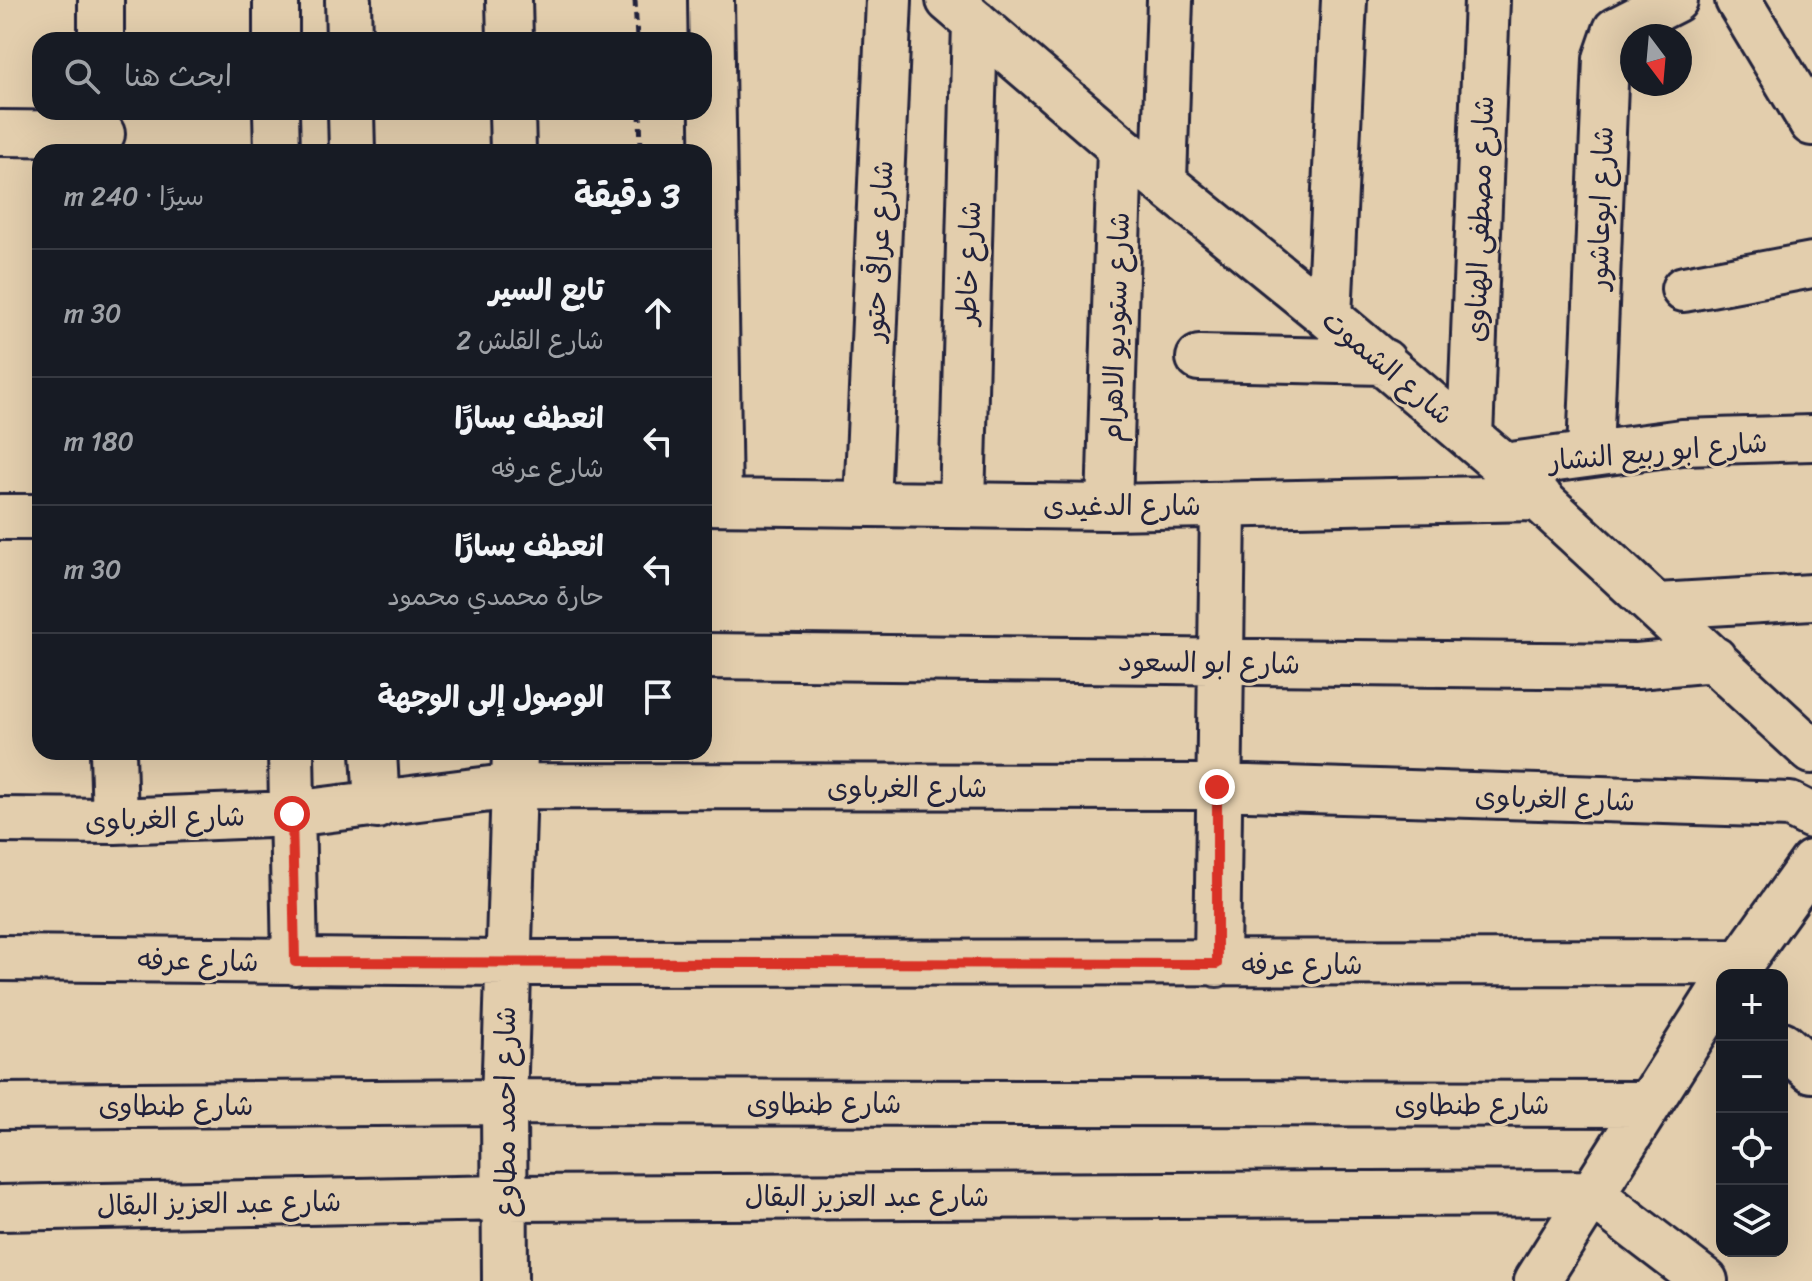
<!DOCTYPE html>
<html lang="ar">
<head>
<meta charset="utf-8">
<style>
  :root { --surface:#171b24; --page:#20242c; --text:#f1f3f6; --muted:#9ea1a6; --line:#363941 }
  body { margin:0; font-family:Sriracha,"Playpen Sans Arabic",sans-serif; background:var(--page); color:var(--text); direction:rtl }
  .controls { position:absolute; right:24px; bottom:24px; display:grid; overflow:hidden; border-radius:16px; box-shadow:0 8px 32px #0002 }
  .controls button { width:72px; height:72px; display:grid; place-items:center; padding:0; border:0; border-bottom:2px solid var(--line); background:var(--surface); color:var(--text); font:40px sans-serif }
  .compass { position:absolute; left:1620px; top:24px; width:72px; height:72px; border-radius:50%; background:var(--surface); box-shadow:0 8px 32px #0002; rotate:164deg }
  .stop { position:absolute; width:24px; height:24px; margin:-18px; border:6px solid #d93025; border-radius:50%; background:#fff }
  .stop.end { background:#d93025; border-color:#fff; box-shadow:0 2px 8px #0008 }
  .list { margin:0; padding:0; list-style:none }
  h2 { display:flex; justify-content:space-between; align-items:center; height:104px; margin:0; padding:0 32px; font-size:34px }
  h2 small { font-size:26px; font-weight:400; color:var(--muted) }
  .list li { display:grid; grid-template-columns:52px 1fr auto; gap:24px; align-items:center; box-sizing:border-box; height:128px; padding:0 32px; border-top:2px solid var(--line) }
  .list b { display:block; font-size:30px; white-space:nowrap }
  .list p { margin:0; font-size:26px; white-space:nowrap; color:var(--muted) }
  .list em { font-size:26px; font-style:normal; color:var(--muted) }
  .icon { flex:none; width:44px; height:44px; fill:none; stroke:currentColor; stroke-width:2; stroke-linecap:round; stroke-linejoin:round }
  .map { position:relative; flex:none; width:1812px; height:1281px; overflow:hidden; direction:ltr }
  .search { position:absolute; background:var(--surface); box-shadow:0 8px 32px #0002; left:32px; top:32px; width:680px; height:88px; display:flex; align-items:center; gap:20px; box-sizing:border-box; padding:0 28px; border-radius:24px; color:var(--muted); font-size:30px }
  .panel { position:absolute; background:var(--surface); box-shadow:0 8px 32px #0002; left:32px; top:144px; width:680px; height:616px; border-radius:24px; direction:rtl }
  .map>svg:first-child { display:block }
  .lines { fill:none; stroke-linecap:round; stroke-linejoin:round }
  .minor-casing { stroke:#22223b; stroke-width:50 }
  .path { stroke:#22223b; stroke-width:5; stroke-dasharray:8 6; stroke-linecap:butt }
  .minor { stroke:#e3cead; stroke-width:44 }
  .route { stroke:#d93025; stroke-width:10 }
  .labels { text-anchor:middle; stroke-width:6; stroke-linejoin:round; paint-order:stroke }
  .street-label { font-size:28px; fill:#22223b; stroke:#e3cead }
</style>
</head>
<body>
<div class="map">
<svg width="1812" height="1281" viewBox="0 0 1812 1281">
  <rect width="100%" height="100%" fill="#e3cead"/>
  <filter id="ink" filterUnits="userSpaceOnUse"><feTurbulence type="fractalNoise" baseFrequency=".0125" numOctaves="2"/><feDisplacementMap in="SourceGraphic" scale="16" xChannelSelector="R" yChannelSelector="G"/><feConvolveMatrix kernelMatrix="1 2 1 2 8 2 1 2 1" color-interpolation-filters="sRGB"/></filter>
  <g filter="url(#ink)">
    <g class="lines">
      <defs>
        <path id="minor" d="M 101,0 L 101,40
          M 276,0 L 276,40
          M 348,0 L 349,40
          M 509,0 L 510,40
          M 711,0 L 719,502
          M 949,0 L 1120,147 L 1329,317 L 1504,466 L 1812,751
          M 1738,0 L 1812,123
          M 276,112 L 277,152
          M 351,112 L 352,152
          M 512,112 L 513,152
          M 0,133 L 102,134
          M 1164,180 L 1170,0
          M 1684,289 L 1812,265
          M 1329,317 L 1344,0
          M 1199,358 L 1384,362
          M 1470,437 L 1487,0
          M 1590,453 L 1606,59 L 1616,30 L 1675,0
          M 1504,466 L 1682,442 L 1812,438
          M 704,502 L 1109,507 L 1540,498
          M 867,503 L 889,0
          M 962,504 L 975,22
          M 1109,507 L 1120,147
          M 0,517 L 40,517
          M 1658,606 L 1812,597
          M 704,656 L 1637,666 L 1714,659
          M 113,752 L 115,821
          M 291,752 L 295,962
          M 374,752 L 377,806
          M 0,820 L 115,821 L 292,814 L 514,786 L 1217,787 L 1790,805 L 1812,816
          M 0,958 L 507,963 L 1740,962
          M 1217,964 L 1223,505
          M 1732,975 L 1812,863
          M 1782,1044 L 1812,1070
          M 0,1106 L 504,1102 L 1647,1104
          M 0,1208 L 505,1198 L 1590,1193 L 1705,1281
          M 505,1281 L 504,1102 L 515,752
          M 1537,1281 L 1722,989"/>
      </defs>
      <!-- minor casing -->
      <use href="#minor" class="minor-casing"/>
      <!-- path -->
      <path class="path" d="M 635,0 L 637,40
        M 640,112 L 641,152"/>
      <!-- minor -->
      <use href="#minor" class="minor"/>
    </g>
  </g>
  <g class="lines" filter="url(#ink)">
    <!-- route -->
    <path class="route" d="M 292,814 L 295,962 L 1217,964 L 1217,787"/>
  </g>
  <g class="labels">
    <!-- street labels -->
    <g class="street-label">
      <text transform="translate(1600 208) rotate(-88)" y="10">شارع ابوعاشور</text>
      <text transform="translate(1479 219) rotate(-88)" y="10">شارع مصطفى الهناوى</text>
      <text transform="translate(878 251) rotate(-87)" y="10">شارع عراقى حتور</text>
      <text transform="translate(968 263) rotate(-88)" y="10">شارع خاطر</text>
      <text transform="translate(1115 327) rotate(-88)" y="10">شارع ستوديو الاهرام</text>
      <text transform="translate(1388 367) rotate(40)" y="10">شارع الشموت</text>
      <text transform="translate(1658 451) rotate(-5)" y="10">شارع ابو ربيع النشار</text>
      <text x="1122" y="515">شارع الدغيدى</text>
      <text transform="translate(1209 662) rotate(1)" y="10">شارع ابو السعود</text>
      <text x="907" y="797">شارع الغرباوى</text>
      <text transform="translate(1555 798) rotate(2)" y="10">شارع الغرباوى</text>
      <text transform="translate(165 818) rotate(-2)" y="10">شارع الغرباوى</text>
      <text transform="translate(198 960) rotate(1)" y="10">شارع عرفه</text>
      <text x="1302" y="974">شارع عرفه</text>
      <text x="824" y="1113">شارع طنطاوى</text>
      <text x="1472" y="1114">شارع طنطاوى</text>
      <text x="176" y="1115">شارع طنطاوى</text>
      <text transform="translate(505 1112) rotate(-90)" y="10">شارع احمد مطاوع</text>
      <text x="867" y="1206">شارع عبد العزيز البقال</text>
      <text transform="translate(219 1203) rotate(-1)" y="10">شارع عبد العزيز البقال</text>
    </g>
  </g>
</svg>
<div class="controls">
<button>+</button>
<button>−</button>
<button><svg class="icon" aria-label="locate" viewBox="0 0 24 24"><circle cx="12" cy="12" r="6"/><path d="M12 2v4M12 18v4M2 12h4M18 12h4"/></svg></button>
<button><svg class="icon" aria-label="layers" viewBox="0 0 24 24"><path d="M12 4l9 5-9 5-9-5zM3 14l9 5 9-5"/></svg></button>
</div>
<svg class="compass" viewBox="-18 -18 36 36"><path d="M0-13l5 13h-10z" fill="#e53935"/><path d="M0 13l5-13h-10z" fill="#9ea1a6"/></svg>
<div class="stop" style="left:292px;top:814px"></div>
<div class="stop end" style="left:1217px;top:787px"></div>
<div class="search"><svg class="icon" aria-label="search" viewBox="0 0 24 24"><circle cx="10" cy="10" r="6"/><path d="M15 15l6 6"/></svg>ابحث هنا</div>
<section class="panel">
<h2>3 دقيقة<small>سيرًا · 240 m</small></h2>
<ul class="list">
<li><svg class="icon" aria-label="ahead" viewBox="0 0 24 24"><path d="M12 20V5M6 11l6-6 6 6"/></svg><div><b>تابع السير</b><p>شارع القلش 2</p></div><em>30 m</em></li>
<li><svg class="icon" aria-label="left" viewBox="0 0 24 24"><path d="M17 20v-9H6M10 6l-5 5 5 5"/></svg><div><b>انعطف يسارًا</b><p>شارع عرفه</p></div><em>180 m</em></li>
<li><svg class="icon" aria-label="left" viewBox="0 0 24 24"><path d="M17 20v-9H6M10 6l-5 5 5 5"/></svg><div><b>انعطف يسارًا</b><p>حارة محمدي محمود</p></div><em>30 m</em></li>
<li><svg class="icon" aria-label="arrive" viewBox="0 0 24 24"><path d="M6 21V4h12l-3 4 3 4H6"/></svg><div><b>الوصول إلى الوجهة</b></div></li>
</ul>
</section>
</div>
</body>
</html>
